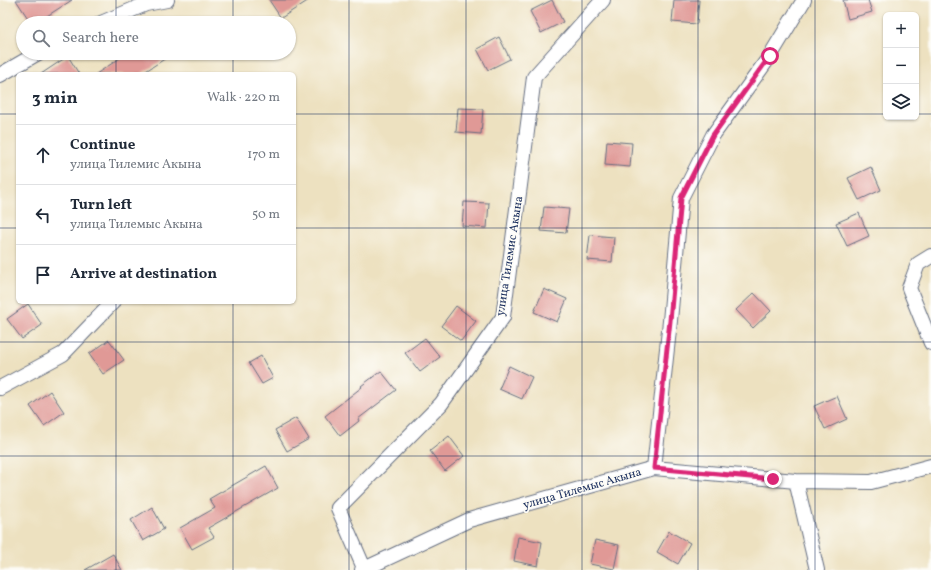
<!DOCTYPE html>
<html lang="en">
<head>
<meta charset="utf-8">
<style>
  :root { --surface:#fff; --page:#f2f2f3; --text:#1f2937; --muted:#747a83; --line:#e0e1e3 }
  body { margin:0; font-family:Vollkorn,serif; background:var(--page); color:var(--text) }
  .controls { position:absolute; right:12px; top:12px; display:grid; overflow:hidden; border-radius:6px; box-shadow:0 1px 3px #0004 }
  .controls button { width:36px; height:36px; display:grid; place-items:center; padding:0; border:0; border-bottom:1px solid var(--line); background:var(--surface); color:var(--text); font:20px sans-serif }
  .stop { position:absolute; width:12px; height:12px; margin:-9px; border:3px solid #db2777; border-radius:50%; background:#fff }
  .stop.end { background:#db2777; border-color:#fff; box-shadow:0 1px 4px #0008 }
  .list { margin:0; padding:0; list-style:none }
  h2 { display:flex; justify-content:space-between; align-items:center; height:52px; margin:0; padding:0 16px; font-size:17px }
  h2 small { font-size:13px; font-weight:400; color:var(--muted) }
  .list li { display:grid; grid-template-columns:26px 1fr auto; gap:12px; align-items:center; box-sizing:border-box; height:60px; padding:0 16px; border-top:1px solid var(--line) }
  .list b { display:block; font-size:15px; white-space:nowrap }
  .list p { margin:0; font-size:13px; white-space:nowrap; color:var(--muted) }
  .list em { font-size:13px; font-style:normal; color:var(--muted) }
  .icon { flex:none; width:22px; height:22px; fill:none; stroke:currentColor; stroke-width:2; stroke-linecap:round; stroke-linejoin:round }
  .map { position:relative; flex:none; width:931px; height:570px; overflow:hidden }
  .search { position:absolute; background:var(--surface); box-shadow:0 1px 3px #0004; left:16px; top:16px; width:280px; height:44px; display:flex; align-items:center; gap:10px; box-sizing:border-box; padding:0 14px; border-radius:22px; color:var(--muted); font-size:15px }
  .panel { position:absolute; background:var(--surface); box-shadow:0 1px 3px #0004; left:16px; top:72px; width:280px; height:232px; border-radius:6px }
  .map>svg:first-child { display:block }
  .building { fill:#e09996 }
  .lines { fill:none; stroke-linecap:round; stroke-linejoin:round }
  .minor-casing { stroke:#646d80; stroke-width:16 }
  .minor { stroke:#fff; stroke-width:14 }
  .route { stroke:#db2777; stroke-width:5 }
  .grid { fill:none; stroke:#1b2f5e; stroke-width:1; stroke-opacity:0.55 }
  .labels { text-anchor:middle; stroke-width:3.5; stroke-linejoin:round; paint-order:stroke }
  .street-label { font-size:12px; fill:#1b2f5e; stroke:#fdfcf7 }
</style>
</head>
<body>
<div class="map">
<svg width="931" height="570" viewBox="0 0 931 570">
  <rect width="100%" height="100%" fill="#fdfcf7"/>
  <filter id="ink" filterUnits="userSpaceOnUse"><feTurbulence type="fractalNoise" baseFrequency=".025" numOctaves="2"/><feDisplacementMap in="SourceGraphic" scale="8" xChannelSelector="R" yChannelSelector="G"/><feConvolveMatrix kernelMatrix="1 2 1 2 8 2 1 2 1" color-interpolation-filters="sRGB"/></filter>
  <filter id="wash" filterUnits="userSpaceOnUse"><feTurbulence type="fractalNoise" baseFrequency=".012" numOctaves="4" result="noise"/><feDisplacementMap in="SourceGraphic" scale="16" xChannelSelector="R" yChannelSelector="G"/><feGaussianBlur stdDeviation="0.9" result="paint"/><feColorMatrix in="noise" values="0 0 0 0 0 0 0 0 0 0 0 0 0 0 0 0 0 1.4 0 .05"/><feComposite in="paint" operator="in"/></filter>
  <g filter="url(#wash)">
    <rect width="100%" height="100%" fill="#ede1c0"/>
    <g id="blocks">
      <!-- building -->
      <path class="building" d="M 16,0 L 72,0 L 36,23 L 31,23 Z
        M 269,0 L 309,0 L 281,18 Z
        M 552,0 L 563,22 L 541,33 L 530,11 Z
        M 674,0 L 699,0 L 697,24 L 672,22 Z
        M 843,0 L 868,0 L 872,12 L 848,19 Z
        M 499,37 L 510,59 L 488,70 L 477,49 Z
        M 128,53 L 174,53 L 141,74 L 96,74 Z
        M 68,56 L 79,74 L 41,74 Z
        M 458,108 L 483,109 L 481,134 L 456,132 Z
        M 607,141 L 632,143 L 630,167 L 605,165 Z
        M 871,167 L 881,190 L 859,200 L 848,178 Z
        M 464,202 L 489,203 L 487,228 L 462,226 Z
        M 544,207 L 569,209 L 566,233 L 541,231 Z
        M 859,213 L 869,236 L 847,246 L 836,223 Z
        M 590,235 L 614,237 L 612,262 L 587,260 Z
        M 544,289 L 567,299 L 557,322 L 534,312 Z
        M 754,293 L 771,311 L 753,328 L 736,310 Z
        M 28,304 L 42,325 L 22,339 L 7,319 Z
        M 456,306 L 476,321 L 461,341 L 441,326 Z
        M 425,338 L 440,357 L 420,372 L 405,353 Z
        M 109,340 L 124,360 L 103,374 L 89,354 Z
        M 261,356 L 273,378 L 262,384 L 249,363 Z
        M 509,366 L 532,377 L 522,399 L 499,389 Z
        M 381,371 L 396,390 L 358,419 L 359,421 L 340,436 L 325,416 L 362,387 L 361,386 Z
        M 50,391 L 64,412 L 44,426 L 30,406 Z
        M 837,396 L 847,419 L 825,429 L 814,406 Z
        M 296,418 L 309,439 L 287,451 L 275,430 Z
        M 449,436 L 464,456 L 445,471 L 430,451 Z
        M 266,466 L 278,488 L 208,528 L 214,537 L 192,549 L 180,528 L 215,508 L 209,499 Z
        M 152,507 L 164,529 L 143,541 L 131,520 Z
        M 669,531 L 690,543 L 678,564 L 657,552 Z
        M 518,537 L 542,542 L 538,566 L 514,561 Z
        M 595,540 L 619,545 L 614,569 L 590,564 Z
        M 113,554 L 122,570 L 85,570 Z"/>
    </g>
  </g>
  <g filter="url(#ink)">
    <use href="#blocks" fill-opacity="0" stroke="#646d80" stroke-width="1"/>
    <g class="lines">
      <defs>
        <path id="minor" d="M 101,23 L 146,4 L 167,0
          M 0,75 L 38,53
          M 931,256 L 918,264 L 909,288 L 931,343
          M 0,388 L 63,354 L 113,302
          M 654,468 L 670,321 L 681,198 L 713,135 L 770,56 L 804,0
          M 796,481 L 817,570
          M 364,568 L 338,508 L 441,404 L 503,317 L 534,77 L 603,0
          M 362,570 L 469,520 L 654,468 L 796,481 L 871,482 L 931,466"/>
      </defs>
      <!-- minor casing -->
      <use href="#minor" class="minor-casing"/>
      <!-- minor -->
      <use href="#minor" class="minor"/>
    </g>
  </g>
  <g class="lines" filter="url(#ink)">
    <!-- route -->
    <path class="route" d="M 770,56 L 713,135 L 681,198 L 670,321 L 654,468 L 773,479"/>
  </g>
  <!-- grid -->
  <path class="grid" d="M 116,0 L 116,23M 233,0 L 233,23M 349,0 L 349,570M 466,0 L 466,570M 582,0 L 582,570M 698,0 L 698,570M 815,0 L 815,570M 116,53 L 116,74M 233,53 L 233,74M 0,114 L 18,114M 294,114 L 886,114M 916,114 L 931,114M 0,228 L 18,228M 294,228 L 931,228M 116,302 L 116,570M 233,302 L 233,570M 0,342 L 931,342M 0,456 L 931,456"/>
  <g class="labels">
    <!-- street labels -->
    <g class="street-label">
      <text transform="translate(509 256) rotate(-81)" y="4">улица Тилемис Акына</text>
      <text transform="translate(582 488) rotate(-16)" y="4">улица Тилемыс Акына</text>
    </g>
  </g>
</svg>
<div class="controls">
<button>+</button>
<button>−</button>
<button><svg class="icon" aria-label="layers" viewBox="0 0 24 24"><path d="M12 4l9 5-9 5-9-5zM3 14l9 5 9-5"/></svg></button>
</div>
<div class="stop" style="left:770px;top:56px"></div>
<div class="stop end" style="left:773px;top:479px"></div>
<div class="search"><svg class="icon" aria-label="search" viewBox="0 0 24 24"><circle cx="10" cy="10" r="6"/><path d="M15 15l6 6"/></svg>Search here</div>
<section class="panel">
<h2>3 min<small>Walk · 220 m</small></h2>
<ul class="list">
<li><svg class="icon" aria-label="ahead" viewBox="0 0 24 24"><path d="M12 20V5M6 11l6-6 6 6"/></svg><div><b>Continue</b><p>улица Тилемис Акына</p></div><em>170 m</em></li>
<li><svg class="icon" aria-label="left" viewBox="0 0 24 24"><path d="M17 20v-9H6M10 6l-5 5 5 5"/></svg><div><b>Turn left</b><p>улица Тилемыс Акына</p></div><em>50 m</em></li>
<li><svg class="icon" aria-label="arrive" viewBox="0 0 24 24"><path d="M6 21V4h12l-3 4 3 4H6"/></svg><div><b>Arrive at destination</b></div></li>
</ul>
</section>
</div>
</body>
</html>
